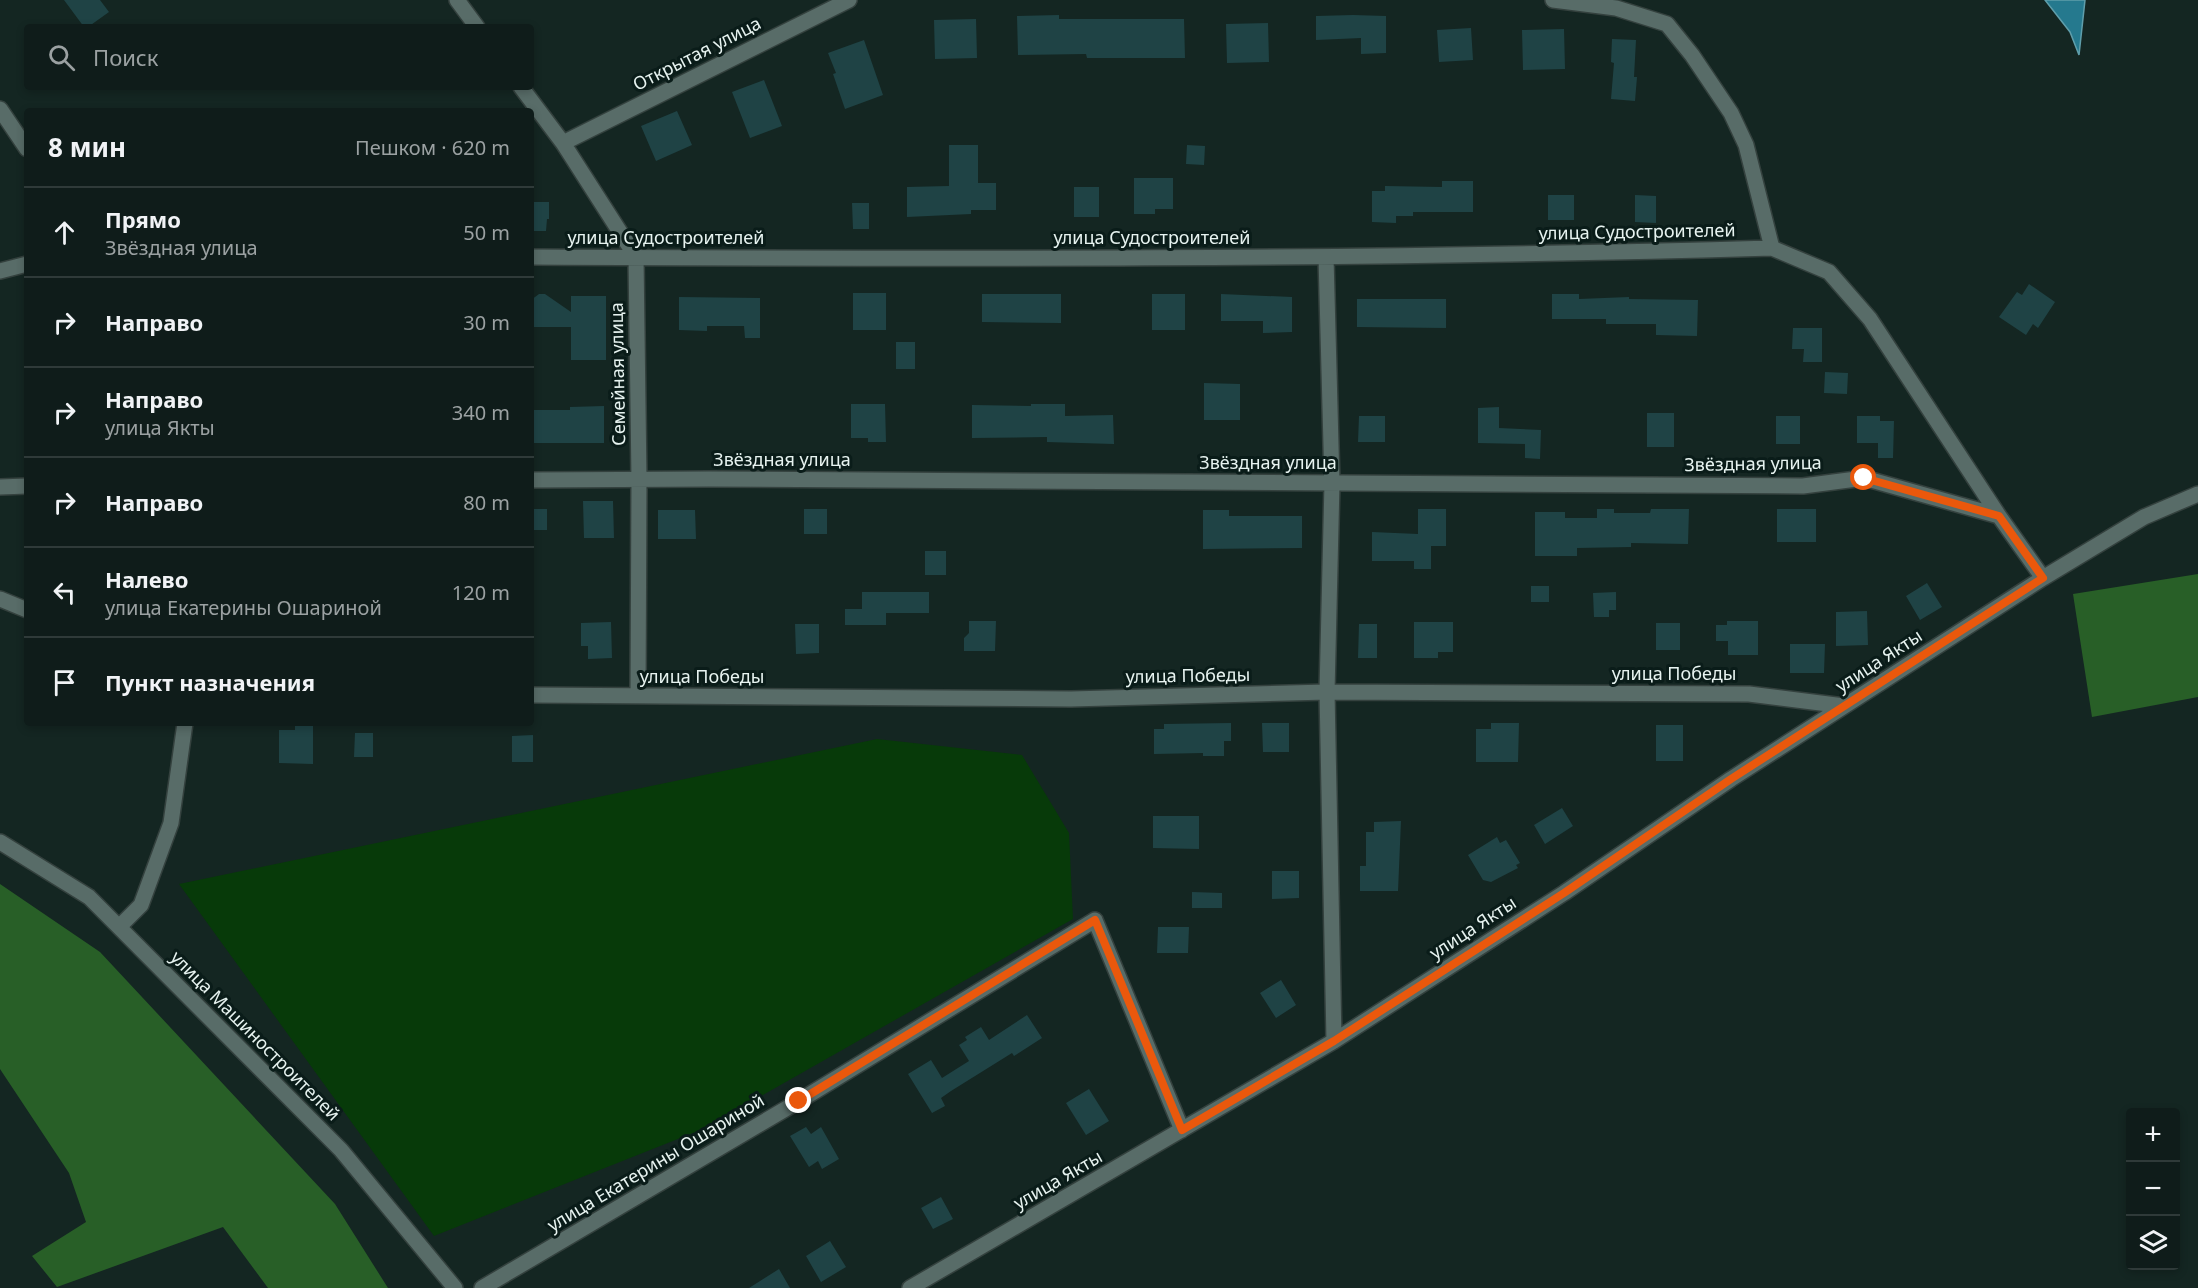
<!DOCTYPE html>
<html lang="ru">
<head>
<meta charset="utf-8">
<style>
  :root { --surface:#0f1c1a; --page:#1d2927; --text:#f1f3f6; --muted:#9ba1a2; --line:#2f3a39 }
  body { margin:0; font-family:"Noto Sans",sans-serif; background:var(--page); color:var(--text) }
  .controls { position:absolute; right:18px; bottom:18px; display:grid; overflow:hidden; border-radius:6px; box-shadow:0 3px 9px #0003 }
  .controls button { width:54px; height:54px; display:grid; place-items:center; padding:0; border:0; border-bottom:2px solid var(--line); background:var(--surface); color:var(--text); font:30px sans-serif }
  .stop { position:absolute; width:18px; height:18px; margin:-14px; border:4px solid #ea580c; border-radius:50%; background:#fff }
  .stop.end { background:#ea580c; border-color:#fff; box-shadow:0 2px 6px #0008 }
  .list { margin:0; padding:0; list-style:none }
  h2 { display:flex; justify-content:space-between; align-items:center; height:78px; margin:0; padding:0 24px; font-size:26px }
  h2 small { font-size:20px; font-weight:400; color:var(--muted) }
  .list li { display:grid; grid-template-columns:39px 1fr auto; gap:18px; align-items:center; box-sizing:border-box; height:90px; padding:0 24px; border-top:2px solid var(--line) }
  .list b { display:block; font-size:22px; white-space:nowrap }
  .list p { margin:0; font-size:20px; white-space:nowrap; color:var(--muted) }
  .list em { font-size:20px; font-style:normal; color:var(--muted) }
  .icon { flex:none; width:33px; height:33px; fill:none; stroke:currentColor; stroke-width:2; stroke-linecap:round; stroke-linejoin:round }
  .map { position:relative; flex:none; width:2198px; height:1288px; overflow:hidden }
  .search { position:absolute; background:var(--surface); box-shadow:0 3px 9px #0003; left:24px; top:24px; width:510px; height:66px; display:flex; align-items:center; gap:15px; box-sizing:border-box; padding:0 21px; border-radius:6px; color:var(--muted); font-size:22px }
  .panel { position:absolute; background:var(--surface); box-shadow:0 3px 9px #0003; left:24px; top:108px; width:510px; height:618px; border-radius:6px }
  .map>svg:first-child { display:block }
  .green { fill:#073a09 }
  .forest { fill:#285f27 }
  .water { fill:#25798e; stroke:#5f9eab; stroke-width:1.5 }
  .building { fill:#1f4345 }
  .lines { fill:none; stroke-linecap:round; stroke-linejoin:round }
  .minor-casing { stroke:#34413e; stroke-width:18 }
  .minor { stroke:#586c68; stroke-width:15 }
  .route { stroke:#ea580c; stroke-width:8 }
  .labels { text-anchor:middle; stroke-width:6; stroke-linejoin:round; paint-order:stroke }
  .street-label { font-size:18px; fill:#e7f3f0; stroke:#0a1c19 }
</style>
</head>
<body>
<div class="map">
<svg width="2198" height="1288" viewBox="0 0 2198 1288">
  <rect width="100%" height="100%" fill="#142622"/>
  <!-- green -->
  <path class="green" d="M 877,739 L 1022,755 L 1069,833 L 1073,919 L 703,1129 L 434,1236 L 179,884 Z"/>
  <!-- forest -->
  <path class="forest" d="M 2198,574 L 2198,697 L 2092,717 L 2073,594 Z
    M 0,884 L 100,952 L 335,1204 L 388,1288 L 268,1288 L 223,1227 L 57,1287 L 32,1256 L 86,1222 L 69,1173 L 0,1069 Z"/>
  <!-- water -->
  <path class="water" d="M 2045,0 L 2085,0 L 2079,55 L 2070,32 Z"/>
  <!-- building -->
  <path class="building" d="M 64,0 L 100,0 L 109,12 L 88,27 L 84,27 Z
    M 1059,15 L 1059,19 L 1184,19 L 1185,58 L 1087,58 L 1086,54 L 1018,55 L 1017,16 Z
    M 1353,15 L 1386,16 L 1386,53 L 1361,54 L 1361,38 L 1316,40 L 1316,16 Z
    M 976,19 L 977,58 L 935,59 L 934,20 Z
    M 1268,23 L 1269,62 L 1227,63 L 1226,24 Z
    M 1471,28 L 1473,60 L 1439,62 L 1437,30 Z
    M 1564,29 L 1565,69 L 1523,70 L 1522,30 Z
    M 1612,39 L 1636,40 L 1634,77 L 1637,77 L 1635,101 L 1611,99 L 1614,63 L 1611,62 Z
    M 864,40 L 883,95 L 845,109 L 833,74 L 836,73 L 828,53 Z
    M 764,80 L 782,126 L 750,138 L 732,92 Z
    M 677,111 L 692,145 L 656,161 L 641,126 Z
    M 949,145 L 978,145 L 978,183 L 996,183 L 996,210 L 971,210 L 971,214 L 907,217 L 907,187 L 949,186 Z
    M 1187,145 L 1205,146 L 1204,165 L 1186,164 Z
    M 1134,178 L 1173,178 L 1173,209 L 1155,209 L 1155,214 L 1134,214 Z
    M 1442,181 L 1473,181 L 1473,212 L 1413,212 L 1413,216 L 1396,216 L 1396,223 L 1372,222 L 1372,191 L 1385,191 L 1385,186 L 1442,187 Z
    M 1074,187 L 1099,187 L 1099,217 L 1074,217 Z
    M 1548,195 L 1574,195 L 1574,220 L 1548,220 Z
    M 1635,195 L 1656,196 L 1656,223 L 1635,222 Z
    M 531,202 L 549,202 L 549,219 L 547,219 L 546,231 L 531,231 Z
    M 852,203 L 869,203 L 869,229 L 853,229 Z
    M 2029,284 L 2055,302 L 2038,328 L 2033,324 L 2026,335 L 1999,317 L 2017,292 L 2022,295 Z
    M 853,293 L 886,293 L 886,330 L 853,330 Z
    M 539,294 L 545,294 L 571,312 L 571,296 L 606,296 L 606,360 L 571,360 L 571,327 L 531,327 L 531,300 Z
    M 982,294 L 1061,294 L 1061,323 L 982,322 Z
    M 1152,294 L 1185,294 L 1185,330 L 1152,330 Z
    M 1221,294 L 1292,297 L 1292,332 L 1263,333 L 1263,321 L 1221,321 Z
    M 1552,294 L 1579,294 L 1579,299 L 1629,297 L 1629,299 L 1698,300 L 1697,336 L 1656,335 L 1656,324 L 1606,324 L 1606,319 L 1552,319 Z
    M 679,297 L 760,298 L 760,338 L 745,338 L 744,326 L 707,326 L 707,331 L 679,330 Z
    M 1357,299 L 1446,299 L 1446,328 L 1357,327 Z
    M 1793,328 L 1822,328 L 1822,362 L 1803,362 L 1804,349 L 1792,349 Z
    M 896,342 L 915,342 L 915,369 L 896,369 Z
    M 1825,372 L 1848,373 L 1847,394 L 1824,393 Z
    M 1204,383 L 1240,384 L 1240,420 L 1204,420 Z
    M 851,404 L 885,404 L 886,442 L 868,442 L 868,438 L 851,438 Z
    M 1031,404 L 1065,404 L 1065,416 L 1113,415 L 1114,444 L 1047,442 L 1047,437 L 972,438 L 972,405 L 1031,406 Z
    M 604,406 L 604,443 L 531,443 L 531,410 L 570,410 L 570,407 Z
    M 1499,407 L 1499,428 L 1541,430 L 1540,459 L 1525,458 L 1525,444 L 1478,443 L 1478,408 Z
    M 1647,413 L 1674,413 L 1674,447 L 1647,447 Z
    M 1359,416 L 1385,416 L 1385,442 L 1358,442 Z
    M 1776,416 L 1800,416 L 1800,444 L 1776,444 Z
    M 1857,416 L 1880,416 L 1880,421 L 1894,421 L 1893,458 L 1878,458 L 1878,443 L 1857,443 Z
    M 583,501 L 613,501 L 614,538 L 584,538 Z
    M 531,509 L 547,509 L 547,530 L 531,530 Z
    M 804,509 L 827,509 L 827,534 L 804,534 Z
    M 1418,509 L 1446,509 L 1446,546 L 1431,546 L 1431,569 L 1414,569 L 1414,561 L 1372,561 L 1372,532 L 1418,534 Z
    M 1597,509 L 1614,509 L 1614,513 L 1650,513 L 1651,509 L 1689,509 L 1688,544 L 1631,543 L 1631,547 L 1577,548 L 1577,556 L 1535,556 L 1535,512 L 1565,512 L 1565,518 L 1597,518 Z
    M 1777,509 L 1816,509 L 1816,542 L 1777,542 Z
    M 658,510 L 695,510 L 696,539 L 658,539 Z
    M 1203,510 L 1229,510 L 1229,516 L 1302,516 L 1302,548 L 1203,549 Z
    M 925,551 L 946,551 L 946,575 L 925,575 Z
    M 1927,583 L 1942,607 L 1920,620 L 1906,596 Z
    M 1531,586 L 1549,586 L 1549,602 L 1531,602 Z
    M 862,592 L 929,592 L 929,613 L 886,613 L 886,625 L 845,625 L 845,609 L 862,609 Z
    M 1616,592 L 1616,610 L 1609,610 L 1609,617 L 1594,617 L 1593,593 Z
    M 1867,611 L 1868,645 L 1836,646 L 1836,612 Z
    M 969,621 L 996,621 L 995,651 L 964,651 L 964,638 L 969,633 Z
    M 1727,621 L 1758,621 L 1758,655 L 1728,655 L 1728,641 L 1716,641 L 1716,625 L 1727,625 Z
    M 611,622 L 612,658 L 588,659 L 588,646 L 581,646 L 581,623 Z
    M 1414,622 L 1453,622 L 1453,652 L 1438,652 L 1438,658 L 1414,658 Z
    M 1656,623 L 1680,623 L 1680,650 L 1656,650 Z
    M 795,624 L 819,624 L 819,653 L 796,654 Z
    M 1359,624 L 1377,624 L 1377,658 L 1358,658 Z
    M 1790,644 L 1825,644 L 1824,673 L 1790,673 Z
    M 1231,723 L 1231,741 L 1224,741 L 1224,756 L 1203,756 L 1203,753 L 1154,754 L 1154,729 L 1164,729 L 1164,724 Z
    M 1262,723 L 1289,723 L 1289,752 L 1263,752 Z
    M 1491,723 L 1519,723 L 1518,762 L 1476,762 L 1476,729 L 1491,729 Z
    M 295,725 L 313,725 L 313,764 L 279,763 L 279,730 L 295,730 Z
    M 1656,725 L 1683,725 L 1683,761 L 1656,761 Z
    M 355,733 L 373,733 L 373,757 L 354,757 Z
    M 533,735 L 533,762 L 512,762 L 512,736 Z
    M 1562,808 L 1573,826 L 1545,844 L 1534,825 Z
    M 1153,816 L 1199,816 L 1199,849 L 1153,848 Z
    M 1401,821 L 1398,891 L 1360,891 L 1360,866 L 1366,866 L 1366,832 L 1374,832 L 1374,822 Z
    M 1497,837 L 1500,843 L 1506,840 L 1520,863 L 1516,865 L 1518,868 L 1491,882 L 1483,880 L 1468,855 Z
    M 1272,871 L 1299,871 L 1299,898 L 1272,899 Z
    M 1192,892 L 1222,893 L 1222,908 L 1192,908 Z
    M 1158,927 L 1189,927 L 1188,953 L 1157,953 Z
    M 1281,980 L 1296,1005 L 1276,1018 L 1260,993 Z
    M 1027,1015 L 1042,1038 L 1014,1056 L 1012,1053 L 951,1091 L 941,1098 L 945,1106 L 932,1113 L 908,1074 L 931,1060 L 942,1078 L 969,1061 L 959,1045 L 967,1040 L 965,1037 L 981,1027 L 989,1040 Z
    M 1089,1089 L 1109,1121 L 1086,1135 L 1066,1103 Z
    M 806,1127 L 811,1134 L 821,1127 L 839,1159 L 822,1169 L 818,1161 L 809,1167 L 790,1136 Z
    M 941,1197 L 953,1219 L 933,1229 L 921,1208 Z
    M 830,1241 L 846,1267 L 821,1282 L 806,1256 Z
    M 779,1269 L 790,1288 L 749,1288 Z"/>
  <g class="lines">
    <defs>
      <path id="minor" d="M 457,0 L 477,27
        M 1553,0 L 1616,8 L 1667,24 L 1692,55 L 1731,113 L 1746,145 L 1772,248 L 1829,272 L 1870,319 L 1999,516 L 2043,578
        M 521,87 L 563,143 L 636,257 L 639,480 L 638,696
        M 0,109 L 27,149
        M 563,143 L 849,0
        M 531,257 C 945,259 1359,260 1772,248
        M 1326,257 L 1332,483 L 1327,692 L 1334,1041
        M 0,271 L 27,264
        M 531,480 L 709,479 L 1803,486 L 1864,478 L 1999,516
        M 0,487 L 27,486
        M 0,599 L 27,610
        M 531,695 L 1071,699 L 1327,692 L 1749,694 L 1844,706
        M 0,842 L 89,897 L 341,1150 L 455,1288
        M 119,927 L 141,905 L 171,823 L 185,723
        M 482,1288 L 799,1101 L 1095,920 L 1182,1130
        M 910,1288 L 1334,1041 L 1564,893 L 1731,779 L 2043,578 L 2144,517 L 2198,494"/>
    </defs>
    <!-- minor casing -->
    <use href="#minor" class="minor-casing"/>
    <!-- minor -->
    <use href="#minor" class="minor"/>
  </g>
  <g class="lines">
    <!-- route -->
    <path class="route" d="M 799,1101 L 1095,920 L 1182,1130 L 1334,1041 L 1564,893 L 1731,779 L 2043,578 L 1999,516 L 1864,478"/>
  </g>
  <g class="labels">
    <!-- street labels -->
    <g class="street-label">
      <text transform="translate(697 54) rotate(-27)" y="6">Открытая улица</text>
      <text transform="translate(1637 232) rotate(-1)" y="6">улица Судостроителей</text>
      <text x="666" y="244">улица Судостроителей</text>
      <text x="1152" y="244">улица Судостроителей</text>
      <text transform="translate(618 374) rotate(-91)" y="6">Семейная улица</text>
      <text x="782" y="466">Звёздная улица</text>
      <text x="1268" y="469">Звёздная улица</text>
      <text transform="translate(1753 464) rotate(-1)" y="6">Звёздная улица</text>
      <text transform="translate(1879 661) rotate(-33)" y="6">улица Якты</text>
      <text x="1674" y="680">улица Победы</text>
      <text transform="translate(1188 676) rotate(-1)" y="6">улица Победы</text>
      <text x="702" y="683">улица Победы</text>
      <text transform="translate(1473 928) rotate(-33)" y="6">улица Якты</text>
      <text transform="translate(255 1036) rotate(45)" y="6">улица Машиностроителей</text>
      <text transform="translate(656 1163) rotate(-31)" y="6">улица Екатерины Ошариной</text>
      <text transform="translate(1058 1180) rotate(-30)" y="6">улица Якты</text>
    </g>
  </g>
</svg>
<div class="controls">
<button>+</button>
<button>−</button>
<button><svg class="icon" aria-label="layers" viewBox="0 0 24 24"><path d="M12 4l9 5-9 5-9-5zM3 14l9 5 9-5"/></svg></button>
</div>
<div class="stop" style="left:1864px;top:478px"></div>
<div class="stop end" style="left:799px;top:1101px"></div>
<div class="search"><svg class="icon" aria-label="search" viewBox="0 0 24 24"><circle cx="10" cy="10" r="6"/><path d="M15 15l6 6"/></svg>Поиск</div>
<section class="panel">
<h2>8 мин<small>Пешком · 620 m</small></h2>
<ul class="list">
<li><svg class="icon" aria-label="ahead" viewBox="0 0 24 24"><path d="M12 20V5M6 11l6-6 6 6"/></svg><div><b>Прямо</b><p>Звёздная улица</p></div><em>50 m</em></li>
<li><svg class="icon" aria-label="right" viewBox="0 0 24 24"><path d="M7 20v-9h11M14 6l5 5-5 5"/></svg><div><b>Направо</b></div><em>30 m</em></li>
<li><svg class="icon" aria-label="right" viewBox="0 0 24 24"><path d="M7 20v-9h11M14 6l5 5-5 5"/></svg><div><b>Направо</b><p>улица Якты</p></div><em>340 m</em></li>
<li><svg class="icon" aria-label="right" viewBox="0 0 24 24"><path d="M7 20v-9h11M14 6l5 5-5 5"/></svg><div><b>Направо</b></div><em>80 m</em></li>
<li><svg class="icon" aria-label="left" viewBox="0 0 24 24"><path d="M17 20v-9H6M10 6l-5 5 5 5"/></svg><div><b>Налево</b><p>улица Екатерины Ошариной</p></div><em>120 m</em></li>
<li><svg class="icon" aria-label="arrive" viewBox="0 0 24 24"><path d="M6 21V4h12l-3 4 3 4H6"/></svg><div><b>Пункт назначения</b></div></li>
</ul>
</section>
</div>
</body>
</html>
